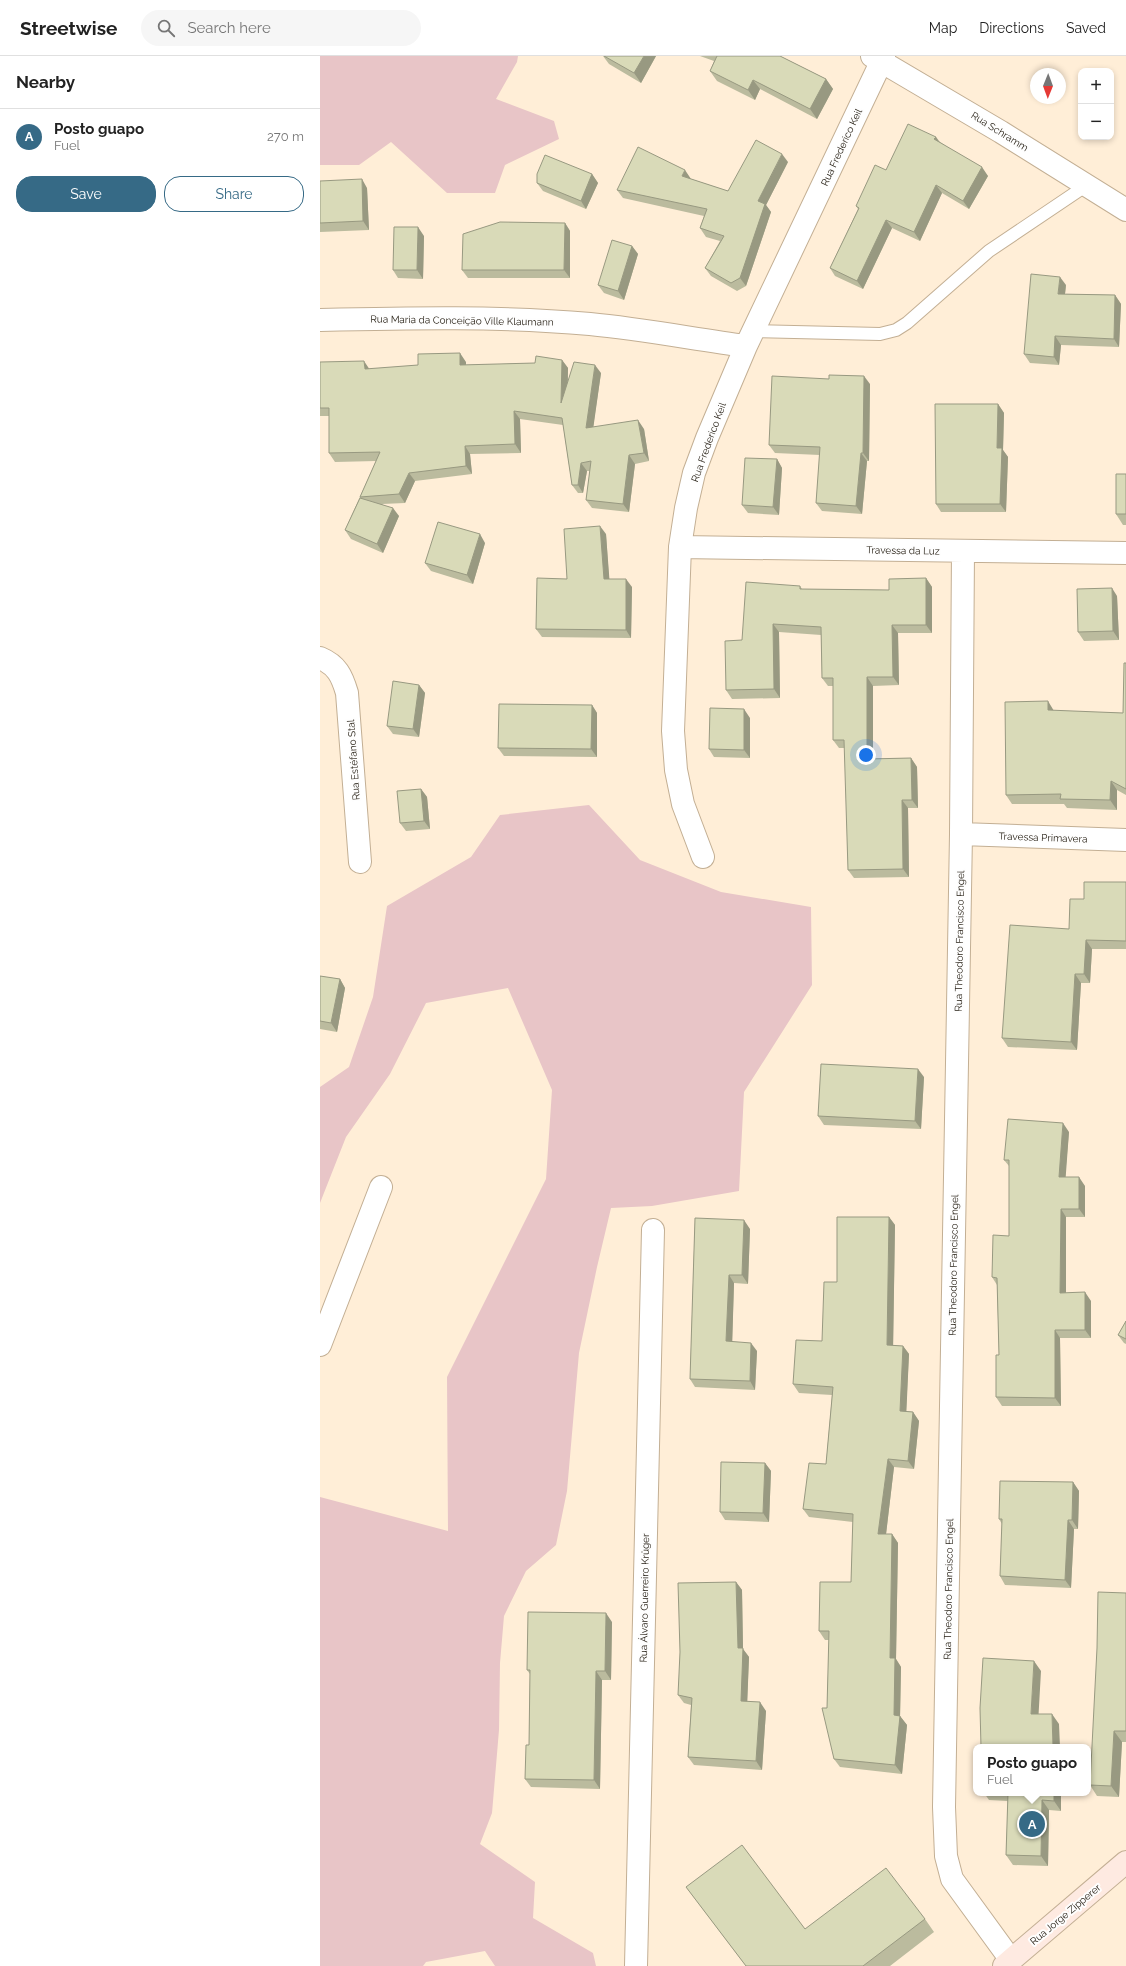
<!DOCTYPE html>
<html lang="en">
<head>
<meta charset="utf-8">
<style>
  :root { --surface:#fff; --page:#f6f6f6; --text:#222; --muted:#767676; --line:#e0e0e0; --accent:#366a86 }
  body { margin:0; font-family:Raleway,sans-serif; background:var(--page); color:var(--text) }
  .controls { position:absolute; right:12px; top:12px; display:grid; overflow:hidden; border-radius:8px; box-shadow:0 2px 6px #0003 }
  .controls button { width:36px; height:36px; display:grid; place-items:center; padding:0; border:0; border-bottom:1px solid var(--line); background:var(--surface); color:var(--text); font:20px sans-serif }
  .compass { position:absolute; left:710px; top:12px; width:36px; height:36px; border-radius:50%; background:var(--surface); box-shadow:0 2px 6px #0003; rotate:181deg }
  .you { position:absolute; left:546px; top:699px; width:14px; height:14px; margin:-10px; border:3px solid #fff; border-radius:50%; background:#1a73e8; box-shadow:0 0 0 6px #1a73e833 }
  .badge { display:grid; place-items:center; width:26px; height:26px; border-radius:50%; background:var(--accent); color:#fff; font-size:13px; font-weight:700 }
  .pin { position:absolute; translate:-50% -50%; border:2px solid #fff; box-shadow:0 1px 4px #0006 }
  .popup { position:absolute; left:653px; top:1688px; width:118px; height:52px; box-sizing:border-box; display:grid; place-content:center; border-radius:8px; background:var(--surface); filter:drop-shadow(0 1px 3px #0005); font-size:13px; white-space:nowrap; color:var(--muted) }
  .popup b { font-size:15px; color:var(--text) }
  .popup::after { content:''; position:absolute; left:50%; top:100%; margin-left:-8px; border:8px solid transparent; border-top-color:var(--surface) }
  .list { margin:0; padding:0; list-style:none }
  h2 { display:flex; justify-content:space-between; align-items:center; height:52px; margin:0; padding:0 16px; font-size:17px }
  h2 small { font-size:13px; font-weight:400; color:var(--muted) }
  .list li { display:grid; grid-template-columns:26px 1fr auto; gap:12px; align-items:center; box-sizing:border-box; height:56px; padding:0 16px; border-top:1px solid var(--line) }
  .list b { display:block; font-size:15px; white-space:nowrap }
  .list p { margin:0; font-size:13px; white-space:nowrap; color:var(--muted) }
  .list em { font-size:13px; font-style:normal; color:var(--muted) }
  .actions { display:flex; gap:8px; padding:12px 16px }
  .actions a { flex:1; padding:9px 0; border:1px solid var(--accent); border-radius:16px; text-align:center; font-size:14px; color:var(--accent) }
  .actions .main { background:var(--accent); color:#fff }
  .icon { flex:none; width:22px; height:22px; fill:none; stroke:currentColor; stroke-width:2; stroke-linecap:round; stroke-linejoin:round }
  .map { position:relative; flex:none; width:806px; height:1910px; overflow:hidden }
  header { display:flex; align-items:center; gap:24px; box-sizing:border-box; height:56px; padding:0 20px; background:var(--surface); border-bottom:1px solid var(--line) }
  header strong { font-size:19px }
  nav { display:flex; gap:22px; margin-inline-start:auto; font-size:14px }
  .search { width:280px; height:36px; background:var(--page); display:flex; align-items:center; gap:10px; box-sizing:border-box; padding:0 14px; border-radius:22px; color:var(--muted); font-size:15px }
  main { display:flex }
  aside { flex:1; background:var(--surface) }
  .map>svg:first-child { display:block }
  .green { fill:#e8c5c7 }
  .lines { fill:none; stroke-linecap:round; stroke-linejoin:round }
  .service-casing { stroke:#c3af94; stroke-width:14 }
  .minor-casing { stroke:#c3af94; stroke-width:24 }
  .tertiary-casing { stroke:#c3af94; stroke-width:24 }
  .secondary-casing { stroke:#c3af94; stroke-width:24 }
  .service { stroke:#fff; stroke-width:12 }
  .minor { stroke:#fff; stroke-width:22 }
  .tertiary { stroke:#fff; stroke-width:22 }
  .secondary { stroke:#feeae1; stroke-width:22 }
  .wall { fill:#bbbb9e }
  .shaded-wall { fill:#989981 }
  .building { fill:#d9dab8; stroke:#989981 }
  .labels { text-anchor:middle; stroke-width:4; stroke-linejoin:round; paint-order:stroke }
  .street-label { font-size:10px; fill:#221b10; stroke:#fefefe }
</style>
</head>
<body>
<header>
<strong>Streetwise</strong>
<div class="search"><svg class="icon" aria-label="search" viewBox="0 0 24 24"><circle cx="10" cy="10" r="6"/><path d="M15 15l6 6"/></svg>Search here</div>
<nav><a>Map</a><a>Directions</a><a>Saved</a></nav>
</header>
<main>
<aside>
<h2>Nearby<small></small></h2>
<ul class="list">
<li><span class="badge">A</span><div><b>Posto guapo</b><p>Fuel</p></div><em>270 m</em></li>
</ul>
<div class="actions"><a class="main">Save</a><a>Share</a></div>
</aside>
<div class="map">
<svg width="806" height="1910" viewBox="0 0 806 1910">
  <rect width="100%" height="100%" fill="#ffeed7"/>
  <!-- green -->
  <path class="green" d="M 0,0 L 198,0 L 197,6 L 176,43 L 234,65 L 239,83 L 185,109 L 175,137 L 127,137 L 71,86 L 39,109 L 0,109 Z
    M 269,749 L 320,804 L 401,836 L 491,851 L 492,929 L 424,1036 L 419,1135 L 332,1150 L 291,1152 L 277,1211 L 259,1297 L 247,1435 L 236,1489 L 206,1515 L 184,1560 L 180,1607 L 179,1674 L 172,1757 L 160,1788 L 215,1826 L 213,1862 L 273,1897 L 276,1910 L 175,1910 L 165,1895 L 106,1906 L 103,1910 L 0,1910 L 0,1441 L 128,1475 L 127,1321 L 226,1123 L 232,1034 L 188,932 L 106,947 L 70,1018 L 26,1081 L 0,1147 L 0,1031 L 29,1011 L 53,941 L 67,850 L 151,801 L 180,759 Z"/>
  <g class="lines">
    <defs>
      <path id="service" d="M 434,275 L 560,278 L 576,274 L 587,267 L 669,195 L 767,129"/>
      <path id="minor" d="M 0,264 C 90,262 180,260 270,268 C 322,273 374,283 426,290
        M 360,491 L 806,497
        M 643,495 L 641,778 L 624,1751 L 626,1800 L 632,1823 L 691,1904
        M 0,602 C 17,609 22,620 27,637 L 40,806
        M 641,778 L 806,784
        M 383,801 L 363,748 L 356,714 L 353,675 L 360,491 L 366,452 L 374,417 L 387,382 L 426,290 L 564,0
        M 0,1289 L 61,1131
        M 316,1910 L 333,1174"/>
      <path id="tertiary" d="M 552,0 L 681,76 L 806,154"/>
      <path id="secondary" d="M 684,1910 L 806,1806"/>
    </defs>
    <!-- service casing -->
    <use href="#service" class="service-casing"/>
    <!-- minor casing -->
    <use href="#minor" class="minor-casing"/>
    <!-- tertiary casing -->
    <use href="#tertiary" class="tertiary-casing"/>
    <!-- secondary casing -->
    <use href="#secondary" class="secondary-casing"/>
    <!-- service -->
    <use href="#service" class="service"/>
    <!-- minor -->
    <use href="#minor" class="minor"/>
    <!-- tertiary -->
    <use href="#tertiary" class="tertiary"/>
    <!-- secondary -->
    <use href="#secondary" class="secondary"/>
  </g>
  <!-- wall -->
  <path class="wall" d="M 283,0 L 336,0 L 321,27 L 289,8 Z
    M 380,0 L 460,0 L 506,23 L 513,33 L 497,63 L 440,33 L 435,44 L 397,25 L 390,15 L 394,5 Z
    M 616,81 L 620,86 L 668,120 L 649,153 L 622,137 L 600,185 L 572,172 L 543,233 L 515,220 L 510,212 L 538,153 L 536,150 L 566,114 Z
    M 468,106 L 446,149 L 451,156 L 426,230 L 417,235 L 391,220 L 385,212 L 400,185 L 386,181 L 380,172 L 384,160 L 303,142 L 297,134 L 371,123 L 408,135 Z
    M 272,118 L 278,127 L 266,153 L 223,135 L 217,127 Z
    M 0,125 L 47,132 L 49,174 L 0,176 Z
    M 245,167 L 250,175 L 250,222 L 148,222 L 142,214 Z
    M 104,180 L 103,223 L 78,222 L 73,214 Z
    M 312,190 L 318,198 L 304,244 L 284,237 L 278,229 Z
    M 746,229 L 745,238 L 795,239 L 801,248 L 799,291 L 741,289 L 739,309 L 710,307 L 704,298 Z
    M 242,304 L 248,312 L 248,327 L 281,317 L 273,371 L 324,373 L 329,405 L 315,408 L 309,456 L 272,452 L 266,444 L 270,415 L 267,415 L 263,437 L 258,437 L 252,429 L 243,369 L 200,363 L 201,397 L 150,398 L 152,418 L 95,425 L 85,447 L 62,448 L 79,460 L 63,497 L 31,483 L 25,474 L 56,405 L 15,406 L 9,397 L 9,360 L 0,360 L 0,306 L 49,313 L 146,306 L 146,309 L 215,307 Z
    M 550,328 L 549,405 L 547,405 L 542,458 L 502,455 L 496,447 L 500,399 L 455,397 L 449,389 Z
    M 678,348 L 684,357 L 683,394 L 688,401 L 686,456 L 621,456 L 616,448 Z
    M 457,403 L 462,412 L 459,459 L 428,457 L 422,449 Z
    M 806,418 L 806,469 L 803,469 L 796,458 Z
    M 286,478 L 289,523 L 312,531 L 311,582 L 222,581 L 216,573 L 247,523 Z
    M 165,487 L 153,528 L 111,515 L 105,507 Z
    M 606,522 L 612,531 L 612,577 L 578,577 L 579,629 L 553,630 L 553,703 L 591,702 L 597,711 L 598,752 L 588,752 L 589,821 L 534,822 L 528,814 L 525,692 L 519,692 L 513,684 L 513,630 L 508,630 L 502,622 L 501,579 L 459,576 L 460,642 L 412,643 L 406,634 L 422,584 L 480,530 L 482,533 L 569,534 Z
    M 797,540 L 799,584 L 764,585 L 758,576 Z
    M 806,607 L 806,739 L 797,734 L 797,754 L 747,752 L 744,748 L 692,748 L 686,739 L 734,655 L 803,657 Z
    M 99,629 L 105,637 L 99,681 L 73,678 L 67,670 Z
    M 272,649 L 277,657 L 277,701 L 184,700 L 178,692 Z
    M 430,662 L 430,702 L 394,701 L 389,693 Z
    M 101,733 L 107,741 L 110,773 L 86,775 L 80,767 Z
    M 806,826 L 806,893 L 772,893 L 770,927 L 761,927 L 757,994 L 688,991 L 682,982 L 749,873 L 764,843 Z
    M 0,920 L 20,923 L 25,932 L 17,976 L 0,973 Z
    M 604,1021 L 601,1073 L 504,1069 L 498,1060 Z
    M 749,1076 L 745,1121 L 765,1130 L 765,1161 L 746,1161 L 746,1237 L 771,1245 L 771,1282 L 740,1282 L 741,1350 L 682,1350 L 676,1341 L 679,1299 L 677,1229 L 672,1221 L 689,1180 L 689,1110 L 684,1104 Z
    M 569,1161 L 575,1169 L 573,1289 L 583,1290 L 589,1298 L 586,1355 L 593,1356 L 599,1365 L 594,1413 L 574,1411 L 566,1478 L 572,1478 L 578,1487 L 576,1603 L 581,1611 L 580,1660 L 587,1669 L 582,1718 L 520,1711 L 514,1703 L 507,1652 L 509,1584 L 505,1584 L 499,1575 L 531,1526 L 533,1466 L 489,1461 L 483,1453 L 506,1408 L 512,1339 L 479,1337 L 473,1328 L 502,1285 L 517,1226 Z
    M 375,1162 L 430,1173 L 428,1228 L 414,1227 L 412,1286 L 437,1295 L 435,1334 L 375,1331 L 370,1323 Z
    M 806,1265 L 806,1288 L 804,1287 L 798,1279 Z
    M 445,1407 L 451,1415 L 449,1466 L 405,1464 L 400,1456 Z
    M 753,1426 L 759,1435 L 758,1473 L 754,1473 L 751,1532 L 685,1529 L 680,1520 L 682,1468 L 679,1463 Z
    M 416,1526 L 422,1534 L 423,1593 L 429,1601 L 427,1646 L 446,1655 L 442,1714 L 374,1709 L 368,1701 L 371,1649 L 364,1647 L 358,1639 Z
    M 806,1537 L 806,1686 L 802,1686 L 799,1741 L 777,1740 L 770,1729 Z
    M 292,1566 L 291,1624 L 282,1624 L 280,1733 L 211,1731 L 205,1723 L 209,1689 L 210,1618 L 207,1614 Z
    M 664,1737 L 741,1737 L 741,1755 L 729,1754 L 728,1810 L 693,1809 L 686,1799 L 688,1745 L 669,1744 Z
    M 366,1831 L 485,1873 L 605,1863 L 614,1876 L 570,1910 L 426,1910 Z"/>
  <!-- shaded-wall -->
  <path class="shaded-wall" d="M 324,0 L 336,0 L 321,27 L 314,17 Z
    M 506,23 L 513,33 L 497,63 L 490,53 Z
    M 433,24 L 440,33 L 435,44 L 428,34 Z
    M 616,81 L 621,89 L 614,83 Z
    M 462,98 L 468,106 L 446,149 L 451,156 L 426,230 L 420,222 L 438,145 Z
    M 662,111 L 668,120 L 649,153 L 643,145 Z
    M 365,114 L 371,123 L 368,128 L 362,120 Z
    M 272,118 L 278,127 L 266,153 L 261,145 Z
    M 42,123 L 47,132 L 49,174 L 43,165 Z
    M 616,129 L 622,137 L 600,185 L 594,176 Z
    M 566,164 L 572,172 L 543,233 L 537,225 Z
    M 245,167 L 250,175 L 250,222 L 244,214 Z
    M 98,171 L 104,180 L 103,223 L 97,214 Z
    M 312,190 L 318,198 L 304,244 L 298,235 Z
    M 740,221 L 746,229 L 744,246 L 738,238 Z
    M 795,239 L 801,248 L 799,291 L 794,283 Z
    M 735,280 L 741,289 L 739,309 L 734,301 Z
    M 140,297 L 146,306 L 146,318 L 140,309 Z
    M 242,304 L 248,312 L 247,356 L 241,347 Z
    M 44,305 L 50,314 L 45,313 Z
    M 275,309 L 281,317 L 272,381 L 266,372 Z
    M 544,320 L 550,328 L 549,405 L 543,397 Z
    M 678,348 L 684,357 L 683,394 L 688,401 L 686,456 L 680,448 L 677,392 Z
    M 194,355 L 200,363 L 201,397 L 195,388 Z
    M 318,364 L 324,373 L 329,405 L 324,397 Z
    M 145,390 L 150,398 L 152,418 L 146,410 Z
    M 541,397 L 547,405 L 542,458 L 536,450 Z
    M 309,399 L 315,408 L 309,456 L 303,448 Z
    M 457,403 L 462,412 L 459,459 L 453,451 Z
    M 261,407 L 267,415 L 263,437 L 258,429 Z
    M 89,417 L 95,425 L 85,447 L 79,438 Z
    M 73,452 L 79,460 L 63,497 L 57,488 Z
    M 280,470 L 286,478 L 290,531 L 284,523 Z
    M 160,478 L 165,487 L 153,528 L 147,519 Z
    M 606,522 L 612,531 L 612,577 L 606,569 Z
    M 306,523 L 312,531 L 311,582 L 306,574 Z
    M 792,532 L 797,540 L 799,584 L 793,575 Z
    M 453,568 L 459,576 L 460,642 L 454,633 Z
    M 572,569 L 578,577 L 579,629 L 573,621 Z
    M 547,621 L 553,630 L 553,711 L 547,703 Z
    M 99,629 L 105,637 L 99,681 L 93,673 Z
    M 728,645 L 734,655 L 728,654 Z
    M 272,649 L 277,657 L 277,701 L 271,693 Z
    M 424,653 L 430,662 L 430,702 L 424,694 Z
    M 591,702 L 597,711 L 598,752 L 592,744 Z
    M 791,725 L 797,734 L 797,754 L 790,744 Z
    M 101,733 L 107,741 L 110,773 L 104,765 Z
    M 582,744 L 588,752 L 589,821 L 583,813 Z
    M 766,884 L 772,893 L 770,927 L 764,918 Z
    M 755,918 L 761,927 L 757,994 L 751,986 Z
    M 20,923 L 25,932 L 17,976 L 11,967 Z
    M 598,1013 L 604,1021 L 601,1073 L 595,1065 Z
    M 743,1067 L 749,1076 L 745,1130 L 739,1121 Z
    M 759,1121 L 765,1130 L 765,1161 L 759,1153 Z
    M 741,1153 L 746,1161 L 746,1245 L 740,1237 Z
    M 569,1161 L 575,1169 L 573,1298 L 567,1289 Z
    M 424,1164 L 430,1173 L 428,1228 L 422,1219 Z
    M 409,1219 L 414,1227 L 412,1294 L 406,1285 Z
    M 765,1236 L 771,1245 L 771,1282 L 765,1274 Z
    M 735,1274 L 740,1282 L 741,1350 L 735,1342 Z
    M 431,1287 L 437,1295 L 435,1334 L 430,1325 Z
    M 583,1290 L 589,1298 L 586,1364 L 580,1355 Z
    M 593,1356 L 599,1365 L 594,1413 L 588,1405 Z
    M 568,1403 L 574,1411 L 565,1487 L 558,1478 Z
    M 445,1407 L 451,1415 L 449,1466 L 443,1457 Z
    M 753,1426 L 759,1435 L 758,1473 L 752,1464 Z
    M 748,1464 L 754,1473 L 751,1532 L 745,1524 Z
    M 572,1478 L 578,1487 L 576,1603 L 581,1611 L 580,1663 L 580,1660 L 587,1669 L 582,1718 L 575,1709 L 574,1659 L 570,1602 Z
    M 416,1526 L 422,1534 L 423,1593 L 429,1601 L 427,1653 L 421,1645 L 418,1592 Z
    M 286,1557 L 292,1566 L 291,1624 L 285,1615 Z
    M 714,1605 L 721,1615 L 718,1668 L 711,1658 Z
    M 276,1615 L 282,1624 L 280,1733 L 274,1724 Z
    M 440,1646 L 446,1655 L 442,1714 L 436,1705 Z
    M 732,1658 L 739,1668 L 740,1691 L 733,1691 Z
    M 794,1675 L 802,1686 L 799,1741 L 791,1730 Z
    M 734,1737 L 741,1737 L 741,1755 L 734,1745 Z
    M 722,1744 L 729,1754 L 728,1810 L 721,1800 Z"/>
  <!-- building -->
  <path class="building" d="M 284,0 L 324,0 L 314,17 Z
    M 397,0 L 460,0 L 506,23 L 490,53 L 433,24 L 428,34 L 390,15 Z
    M 588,68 L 616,81 L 614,83 L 662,111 L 643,145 L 616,129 L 594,176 L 566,164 L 537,225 L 510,212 L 539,152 L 536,150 L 555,109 L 566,114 Z
    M 436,84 L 462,98 L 438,145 L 445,148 L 420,222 L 411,227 L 385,212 L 404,180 L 380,172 L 387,153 L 297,134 L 318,91 L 365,114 L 362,120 L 408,135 Z
    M 225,99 L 272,118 L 261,145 L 217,127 L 217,118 Z
    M 42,123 L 43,165 L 0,167 L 0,125 Z
    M 180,166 L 245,167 L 244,214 L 142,214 L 143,178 Z
    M 74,171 L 98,171 L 97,214 L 73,214 Z
    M 292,184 L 312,190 L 298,235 L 278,229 Z
    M 711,218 L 740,221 L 738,238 L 795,239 L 794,283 L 735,280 L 734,301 L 704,298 Z
    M 140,297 L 140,309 L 215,307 L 216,300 L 242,304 L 241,347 L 254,306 L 275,309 L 266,372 L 318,364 L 324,397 L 309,399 L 303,448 L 266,444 L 271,405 L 261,407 L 258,429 L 252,429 L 242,362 L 194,355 L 195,388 L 145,390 L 146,410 L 89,417 L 79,438 L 40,441 L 60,396 L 9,397 L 9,352 L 0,352 L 0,306 L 44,305 L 45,313 L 98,309 L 98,298 Z
    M 509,319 L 544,320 L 543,397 L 541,397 L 536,450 L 496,447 L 500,391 L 449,389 L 452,320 L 509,323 Z
    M 615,348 L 678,348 L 677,392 L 682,392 L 680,448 L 616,448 Z
    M 425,402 L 457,403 L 453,451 L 422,449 Z
    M 796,418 L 806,418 L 806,458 L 796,458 Z
    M 40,442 L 73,452 L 57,488 L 25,474 Z
    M 118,466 L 160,478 L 147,519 L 105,507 Z
    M 280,470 L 284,523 L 306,523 L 306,574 L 216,573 L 217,522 L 247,523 L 244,473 Z
    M 606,522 L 606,569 L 572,569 L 573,621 L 547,621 L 547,703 L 591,702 L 592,744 L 582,744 L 583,813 L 528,814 L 524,684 L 513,684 L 513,622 L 502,622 L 501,571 L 453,568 L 454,633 L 406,634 L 405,585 L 422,584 L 426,526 L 480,530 L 480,533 L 569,534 L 569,523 Z
    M 792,532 L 793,575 L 758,576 L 757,533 Z
    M 804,607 L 806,607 L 806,733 L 791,725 L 790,744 L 740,743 L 741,738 L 686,739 L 685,646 L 728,645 L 728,654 L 803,657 Z
    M 73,625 L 99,629 L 93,673 L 67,670 Z
    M 179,648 L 272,649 L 271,693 L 178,692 Z
    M 390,652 L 424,653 L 424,694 L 389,693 Z
    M 101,733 L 104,765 L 80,767 L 77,735 Z
    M 764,826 L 806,826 L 806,885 L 766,884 L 764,918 L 755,918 L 751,986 L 682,982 L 690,869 L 749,873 L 750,843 L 764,843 Z
    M 0,920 L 20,923 L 11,967 L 0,965 Z
    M 501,1008 L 598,1013 L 595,1065 L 498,1060 Z
    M 688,1063 L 743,1067 L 739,1121 L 759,1121 L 759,1153 L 741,1153 L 740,1237 L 765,1236 L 765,1274 L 735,1274 L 735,1342 L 676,1341 L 676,1299 L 679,1299 L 677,1222 L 672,1221 L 673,1179 L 689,1180 L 689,1104 L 684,1104 Z
    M 517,1161 L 569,1161 L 567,1289 L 583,1290 L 580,1355 L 593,1356 L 588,1405 L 568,1403 L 558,1478 L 572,1478 L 570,1602 L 575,1602 L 574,1659 L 580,1660 L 575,1709 L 514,1703 L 502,1652 L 507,1652 L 509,1575 L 499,1575 L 500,1526 L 531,1526 L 533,1458 L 483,1453 L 489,1407 L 506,1408 L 513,1331 L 473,1328 L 476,1284 L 502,1285 L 504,1226 L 517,1226 Z
    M 375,1162 L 424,1164 L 422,1219 L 409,1219 L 406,1285 L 431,1287 L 430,1325 L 370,1323 Z
    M 806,1265 L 806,1283 L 798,1279 Z
    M 401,1406 L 445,1407 L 443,1457 L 400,1456 Z
    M 680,1425 L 753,1426 L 752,1464 L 748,1464 L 745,1524 L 680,1520 L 682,1463 L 679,1463 Z
    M 416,1526 L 418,1592 L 423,1592 L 421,1645 L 440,1646 L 436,1705 L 368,1701 L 372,1642 L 358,1639 L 360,1596 L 358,1527 Z
    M 778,1536 L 806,1537 L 806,1675 L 794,1675 L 791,1730 L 770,1729 L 777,1592 Z
    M 208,1556 L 286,1557 L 285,1615 L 276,1615 L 274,1724 L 205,1723 L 206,1689 L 209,1689 L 210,1614 L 207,1614 Z
    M 663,1602 L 714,1605 L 711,1658 L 732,1658 L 733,1691 L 661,1691 L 660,1652 Z
    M 688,1737 L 734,1737 L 734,1745 L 722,1744 L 721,1800 L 686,1799 Z
    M 422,1789 L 485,1873 L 566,1812 L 605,1863 L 543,1910 L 426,1910 L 366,1831 Z"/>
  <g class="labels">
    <!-- street labels -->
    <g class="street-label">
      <text transform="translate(680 75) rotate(32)" y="4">Rua Schramm</text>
      <text transform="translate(521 91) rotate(-65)" y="4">Rua Frederico Keil</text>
      <text transform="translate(142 264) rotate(1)" y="4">Rua Maria da Conceição Ville Klaumann</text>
      <text transform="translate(388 386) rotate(-70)" y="4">Rua Frederico Keil</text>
      <text transform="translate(583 494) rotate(1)" y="4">Travessa da Luz</text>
      <text transform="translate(33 704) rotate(-94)" y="4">Rua Estéfano Stal</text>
      <text transform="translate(723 781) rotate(2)" y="4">Travessa Primavera</text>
      <text transform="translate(639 885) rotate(-89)" y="4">Rua Theodoro Francisco Engel</text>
      <text transform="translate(633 1209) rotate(-89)" y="4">Rua Theodoro Francisco Engel</text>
      <text transform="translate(628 1533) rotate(-89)" y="4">Rua Theodoro Francisco Engel</text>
      <text transform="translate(324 1542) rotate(-89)" y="4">Rua Álvaro Guerreiro Krüger</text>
      <text transform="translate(745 1858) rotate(-40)" y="4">Rua Jorge Zipperer</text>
    </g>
  </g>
</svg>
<div class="controls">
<button>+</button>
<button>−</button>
</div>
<svg class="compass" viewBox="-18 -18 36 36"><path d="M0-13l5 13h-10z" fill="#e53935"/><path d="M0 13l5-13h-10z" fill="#767676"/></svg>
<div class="you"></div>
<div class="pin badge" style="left:712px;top:1768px">A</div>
<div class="popup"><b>Posto guapo</b>Fuel</div>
</div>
</main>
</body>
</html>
